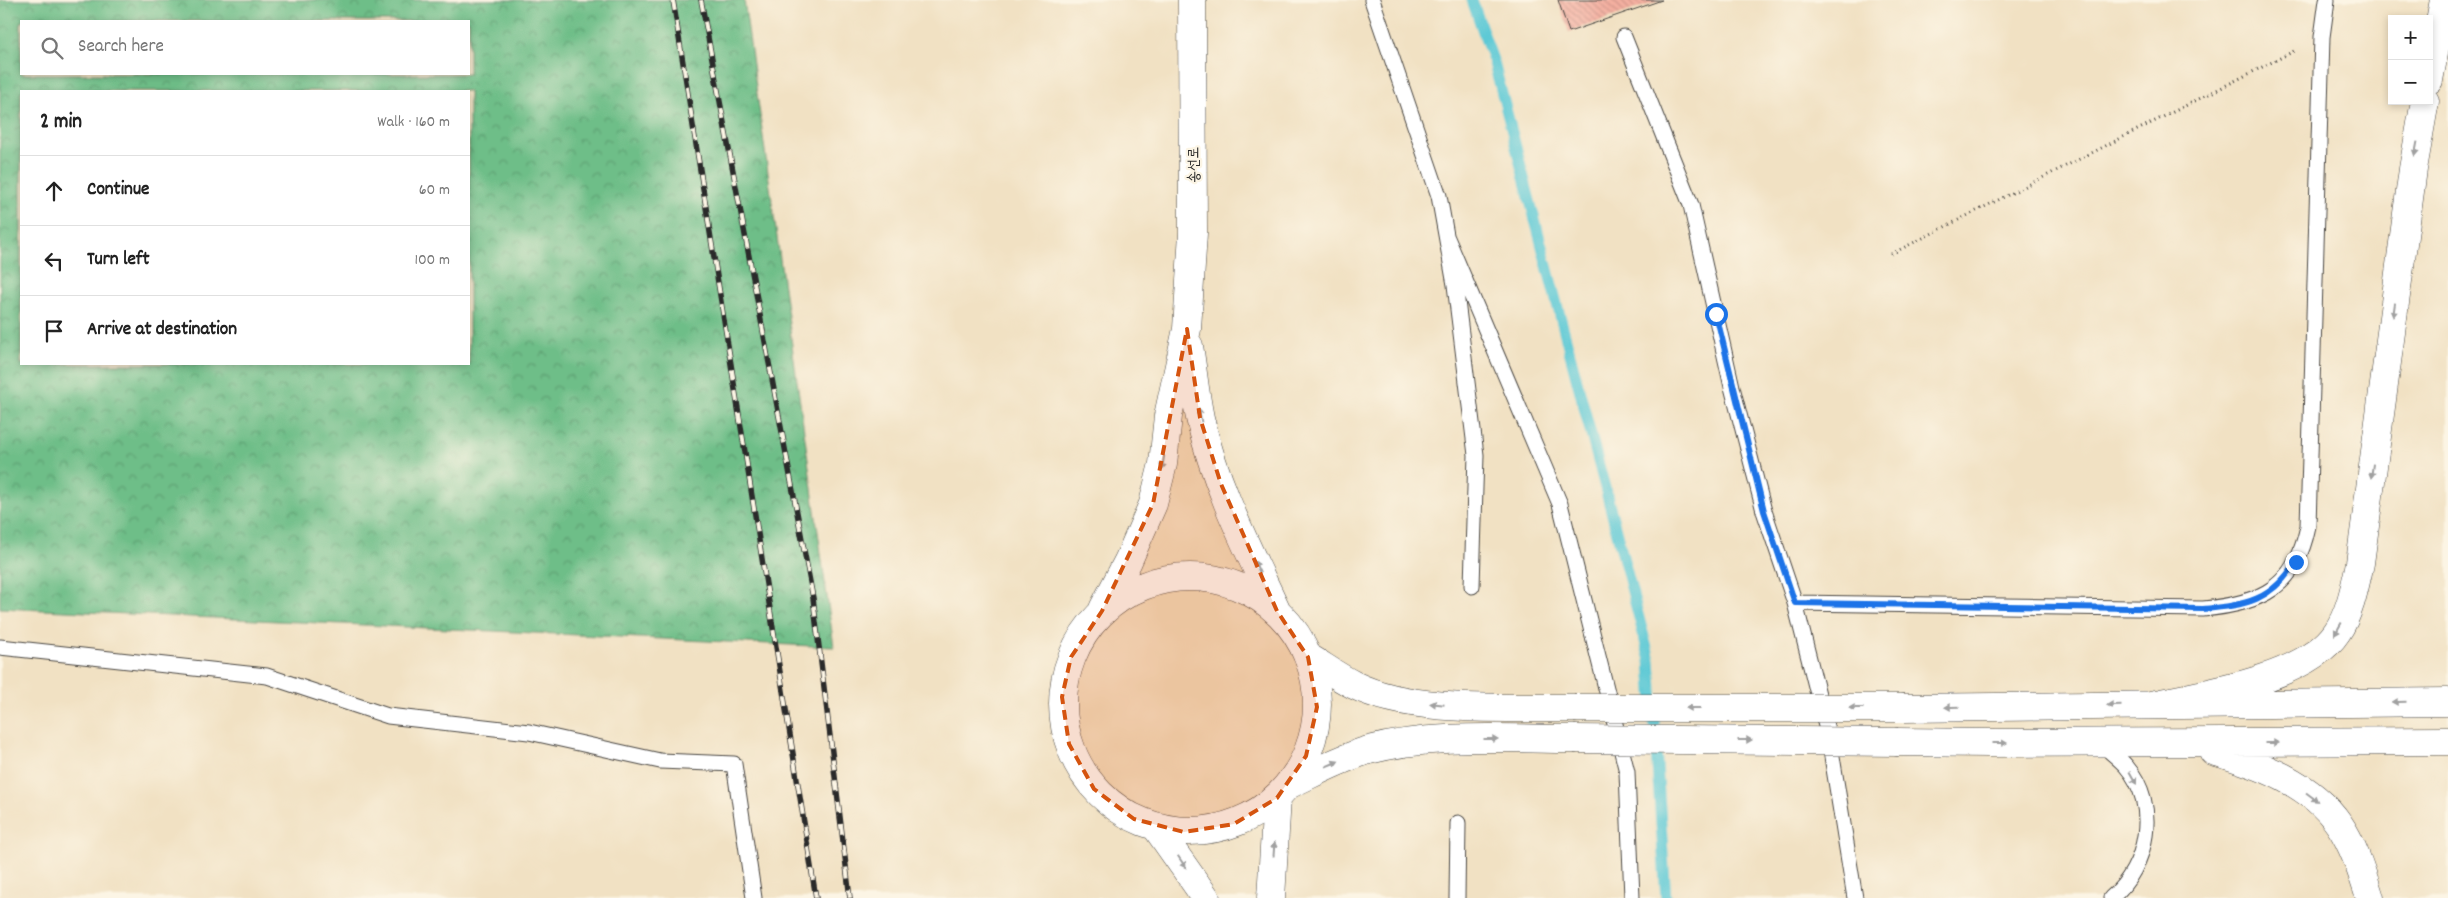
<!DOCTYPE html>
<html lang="en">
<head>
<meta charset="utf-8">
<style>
  :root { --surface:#fff; --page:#f6f6f6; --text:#222; --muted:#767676; --line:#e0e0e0 }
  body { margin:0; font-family:Dekko,"Poor Story",sans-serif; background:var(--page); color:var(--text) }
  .controls { position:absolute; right:15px; top:15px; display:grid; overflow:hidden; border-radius:0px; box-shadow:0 2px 8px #0003 }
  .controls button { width:45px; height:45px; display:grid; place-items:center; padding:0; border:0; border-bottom:1px solid var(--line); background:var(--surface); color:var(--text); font:25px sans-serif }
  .stop { position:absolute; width:15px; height:15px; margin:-11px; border:4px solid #1a73e8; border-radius:50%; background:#fff }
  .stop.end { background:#1a73e8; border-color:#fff; box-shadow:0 1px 5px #0008 }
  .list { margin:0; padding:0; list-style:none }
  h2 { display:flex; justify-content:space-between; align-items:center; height:65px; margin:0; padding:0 20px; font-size:21px }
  h2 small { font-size:16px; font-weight:400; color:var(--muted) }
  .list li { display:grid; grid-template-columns:32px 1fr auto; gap:15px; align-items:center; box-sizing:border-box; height:70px; padding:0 20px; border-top:1px solid var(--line) }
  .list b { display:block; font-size:19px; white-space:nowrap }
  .list em { font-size:16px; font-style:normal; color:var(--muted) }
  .icon { flex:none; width:28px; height:28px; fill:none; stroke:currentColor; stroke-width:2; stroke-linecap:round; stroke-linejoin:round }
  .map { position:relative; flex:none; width:2448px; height:898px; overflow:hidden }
  .search { position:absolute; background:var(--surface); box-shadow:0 2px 8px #0003; left:20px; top:20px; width:450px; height:55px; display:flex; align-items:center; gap:12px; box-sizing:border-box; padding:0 18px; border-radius:0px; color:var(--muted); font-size:19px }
  .panel { position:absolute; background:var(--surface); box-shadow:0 2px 8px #0003; left:20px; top:90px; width:450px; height:275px; border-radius:0px }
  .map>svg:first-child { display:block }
  .forest { fill:url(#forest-crowns); stroke:#4c745a; fill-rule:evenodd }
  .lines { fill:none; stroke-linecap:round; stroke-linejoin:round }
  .stream { stroke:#5dc9d5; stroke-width:11 }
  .building { fill:url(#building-back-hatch) }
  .service-casing { stroke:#494642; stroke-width:17 }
  .tertiary-casing { stroke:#494642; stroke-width:29 }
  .motorway-casing { stroke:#494642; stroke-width:29 }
  .path { stroke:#494642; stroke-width:3; stroke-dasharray:1 4; stroke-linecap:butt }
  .service { stroke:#fff; stroke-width:15 }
  .tertiary { stroke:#fff; stroke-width:28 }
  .motorway { stroke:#fff; stroke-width:28 }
  .rail-casing { stroke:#2b2b2b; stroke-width:5.5 }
  .rail { stroke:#fcf5e5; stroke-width:4; stroke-dasharray:11; stroke-linecap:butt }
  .motorway-bridge-casing { stroke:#494642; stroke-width:29; stroke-linecap:butt }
  .motorway-bridge { stroke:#fff; stroke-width:28 }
  .oneway { fill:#a0a0a0 }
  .route { stroke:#1a73e8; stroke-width:6 }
  .marked { fill:#d5540f; fill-opacity:0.2; stroke:#d5540f; stroke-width:4; stroke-dasharray:10 6; stroke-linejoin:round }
  .labels { text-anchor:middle; stroke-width:4.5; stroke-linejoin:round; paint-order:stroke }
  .street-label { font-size:15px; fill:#2b2b2b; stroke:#fcf5e5 }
</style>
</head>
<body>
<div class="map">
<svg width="2448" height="898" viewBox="0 0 2448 898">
  <defs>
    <pattern id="forest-crowns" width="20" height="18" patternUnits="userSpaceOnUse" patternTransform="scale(1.25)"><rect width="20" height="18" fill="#6ebe88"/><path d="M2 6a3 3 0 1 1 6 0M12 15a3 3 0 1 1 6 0" fill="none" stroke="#5b9b6f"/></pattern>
    <pattern id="building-back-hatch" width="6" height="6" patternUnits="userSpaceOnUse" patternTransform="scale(1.25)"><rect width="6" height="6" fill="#f5b0a1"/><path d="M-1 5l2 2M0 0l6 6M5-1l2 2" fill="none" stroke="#c78f83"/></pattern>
  </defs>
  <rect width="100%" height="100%" fill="#fcf5e5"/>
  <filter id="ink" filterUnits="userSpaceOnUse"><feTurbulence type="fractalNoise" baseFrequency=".02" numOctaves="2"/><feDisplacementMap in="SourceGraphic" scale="10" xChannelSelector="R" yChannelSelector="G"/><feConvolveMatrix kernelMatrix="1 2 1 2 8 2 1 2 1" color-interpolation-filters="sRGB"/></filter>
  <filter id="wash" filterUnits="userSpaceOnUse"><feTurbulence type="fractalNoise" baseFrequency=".0096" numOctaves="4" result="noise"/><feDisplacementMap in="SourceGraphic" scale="20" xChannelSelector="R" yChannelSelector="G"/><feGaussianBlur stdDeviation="1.12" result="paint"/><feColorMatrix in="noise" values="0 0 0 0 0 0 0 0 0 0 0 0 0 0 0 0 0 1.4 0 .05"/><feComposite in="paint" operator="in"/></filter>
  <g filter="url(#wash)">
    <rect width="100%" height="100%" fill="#f1e1c3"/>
    <!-- forest -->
    <path class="forest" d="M 0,0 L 744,0 L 834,647 L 0,608 ZM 21,21 L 469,21 L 469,74 L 21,74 ZM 21,91 L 469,91 L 469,364 L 21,364 Z"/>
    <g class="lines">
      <!-- stream -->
      <path class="stream" d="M 1472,0 L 1494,63 L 1650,660 L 1666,898"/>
    </g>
    <g id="blocks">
      <!-- building -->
      <path class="building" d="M 1558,0 L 1662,0 L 1569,32 Z"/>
    </g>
  </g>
  <g filter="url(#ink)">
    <use href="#blocks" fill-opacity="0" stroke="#494642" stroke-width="1"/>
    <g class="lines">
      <defs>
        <path id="service" d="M 1372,0 L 1439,196 L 1455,285 L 1476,455 L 1472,586
          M 1624,37 L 1691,205 L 1732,387 L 1764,511 L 1795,603 L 1829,738 L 1855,898
          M 1447,238 L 1560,504 L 1627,772 L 1632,898
          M 1795,603 L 2203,609 C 2261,604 2296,587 2308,526 L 2322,37 L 2327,0
          M 0,647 L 267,676 L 388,716 L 529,732 L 660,761 L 734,764 L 754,898
          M 2101,743 C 2109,751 2119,758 2126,766 C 2160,805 2148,867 2111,898
          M 1457,898 L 1458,823"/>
        <path id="tertiary" d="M 1189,346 C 1193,370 1195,394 1200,418 C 1215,485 1247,547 1276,609
          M1063 704a127 127 0 1 1 254 0a127 127 0 1 1-254 0Z
          M 1103,609 L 1128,561 L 1153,504 L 1163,464 L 1168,416 L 1187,329 L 1193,233 L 1192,0
          M 1156,827 L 1206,898
          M 1271,898 L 1277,798"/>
        <path id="motorway" d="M 2429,80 L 2444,0
          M 1308,657 C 1323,666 1338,677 1354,685 C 1412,714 1509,707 1574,708
          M 2151,705 C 2203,694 2306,679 2337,632 C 2350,613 2355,586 2360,563 L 2413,169 L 2425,101
          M 1904,708 L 2448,702
          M 1898,742 L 1989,743 L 2448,741
          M 2213,751 C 2259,764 2311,783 2339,824 C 2354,846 2362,873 2370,898
          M 1288,785 C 1314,773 1341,758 1369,750 C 1435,733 1506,739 1574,739"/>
      </defs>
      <!-- service casing -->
      <use href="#service" class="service-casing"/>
      <!-- tertiary casing -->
      <use href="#tertiary" class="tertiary-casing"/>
      <!-- motorway casing -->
      <use href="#motorway" class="motorway-casing"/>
      <!-- path -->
      <path class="path" d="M 1891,254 L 2294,51"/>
      <!-- service -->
      <use href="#service" class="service"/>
      <!-- tertiary -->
      <use href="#tertiary" class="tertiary"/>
      <!-- motorway -->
      <use href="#motorway" class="motorway"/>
      <defs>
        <path id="rail" d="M 673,0 L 816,898
          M 701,0 L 813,598 L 850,898"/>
      </defs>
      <!-- rail casing -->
      <use href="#rail" class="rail-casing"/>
      <!-- rail -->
      <use href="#rail" class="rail"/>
      <defs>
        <path id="motorway-bridge" d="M 1574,708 L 1904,708
          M 1574,739 L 1898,742"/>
      </defs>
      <!-- motorway-bridge casing -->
      <use href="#motorway-bridge" class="motorway-bridge-casing"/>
      <!-- motorway-bridge -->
      <use href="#motorway-bridge" class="motorway-bridge"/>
    </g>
    <!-- one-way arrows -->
    <defs><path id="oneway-solid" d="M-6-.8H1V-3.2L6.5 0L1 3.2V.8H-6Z" transform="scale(1.25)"/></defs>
    <g class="oneway">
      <use href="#oneway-solid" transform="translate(2416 149) rotate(101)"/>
      <use href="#oneway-solid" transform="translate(2394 310) rotate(98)"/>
      <use href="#oneway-solid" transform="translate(1200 415) rotate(-101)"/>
      <use href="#oneway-solid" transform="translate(1163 463) rotate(100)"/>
      <use href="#oneway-solid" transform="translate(2372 471) rotate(98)"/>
      <use href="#oneway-solid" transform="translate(1257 567) rotate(-115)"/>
      <use href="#oneway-solid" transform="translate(2338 629) rotate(119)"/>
      <use href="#oneway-solid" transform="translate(2399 702) rotate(179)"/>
      <use href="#oneway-solid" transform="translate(1437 704) rotate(-174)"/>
      <use href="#oneway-solid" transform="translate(2114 705) rotate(179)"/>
      <use href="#oneway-solid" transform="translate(1952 707) rotate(179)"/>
      <use href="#oneway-solid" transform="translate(1693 708) rotate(-180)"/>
      <use href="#oneway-solid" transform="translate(1856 708) rotate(180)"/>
      <use href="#oneway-solid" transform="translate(1491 739)"/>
      <use href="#oneway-solid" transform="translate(1745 740)"/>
      <use href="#oneway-solid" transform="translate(2000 743)"/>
      <use href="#oneway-solid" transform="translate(2272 743)"/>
      <use href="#oneway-solid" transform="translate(1332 764) rotate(-23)"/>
      <use href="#oneway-solid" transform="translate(2133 778) rotate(61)"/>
      <use href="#oneway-solid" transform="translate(2312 797) rotate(37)"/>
      <use href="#oneway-solid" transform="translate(1274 849) rotate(-86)"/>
      <use href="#oneway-solid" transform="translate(1182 862) rotate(56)"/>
    </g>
  </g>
  <g class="lines" filter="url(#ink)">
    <!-- route -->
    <path class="route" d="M 1716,314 L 1764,511 L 1795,603 L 2203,609 C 2247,605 2271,601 2296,562"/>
  </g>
  <!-- marked area -->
  <path class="marked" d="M 1187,329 L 1200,418 L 1221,484 L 1277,611 L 1308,657 L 1317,707 L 1306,756 L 1277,798 L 1234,824 L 1184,832 L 1134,819 L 1094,789 L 1069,744 L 1062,697 L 1071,657 L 1102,611 L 1153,504 Z"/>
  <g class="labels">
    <!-- street labels -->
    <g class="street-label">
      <text transform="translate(1193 165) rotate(-90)" y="5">송선로</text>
    </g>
  </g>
</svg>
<div class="controls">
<button>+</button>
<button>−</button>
</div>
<div class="stop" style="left:1716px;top:314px"></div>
<div class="stop end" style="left:2296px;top:562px"></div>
<div class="search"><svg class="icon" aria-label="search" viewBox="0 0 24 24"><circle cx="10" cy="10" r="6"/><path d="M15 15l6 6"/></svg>Search here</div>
<section class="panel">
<h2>2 min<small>Walk · 160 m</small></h2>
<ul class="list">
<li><svg class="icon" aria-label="ahead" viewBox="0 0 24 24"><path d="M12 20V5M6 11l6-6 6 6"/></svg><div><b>Continue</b></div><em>60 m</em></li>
<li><svg class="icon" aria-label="left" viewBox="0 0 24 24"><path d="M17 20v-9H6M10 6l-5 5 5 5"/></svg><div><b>Turn left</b></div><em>100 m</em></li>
<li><svg class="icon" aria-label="arrive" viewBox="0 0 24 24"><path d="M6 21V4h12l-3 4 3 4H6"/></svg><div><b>Arrive at destination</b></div></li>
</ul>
</section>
</div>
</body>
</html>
